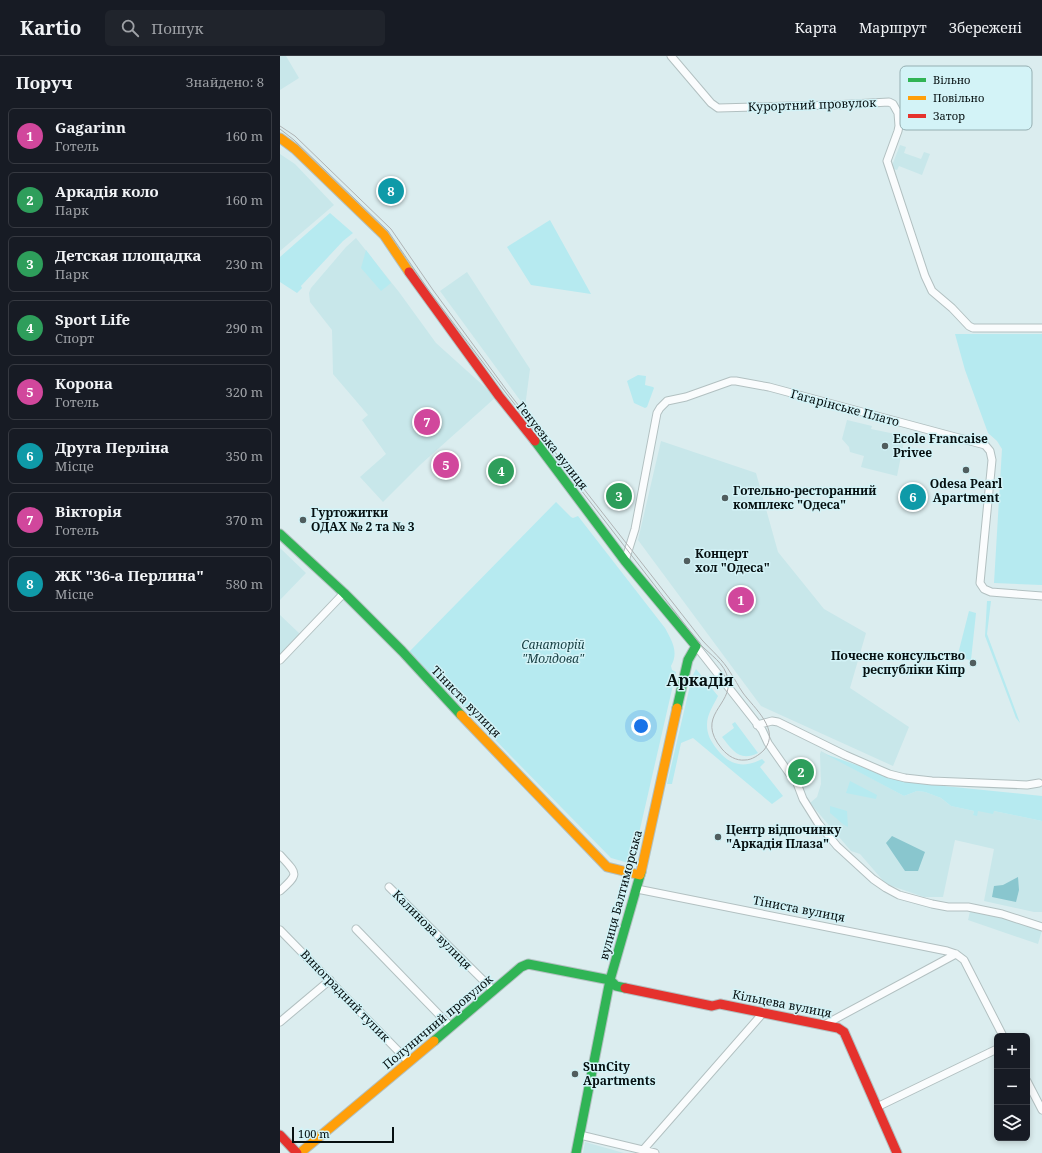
<!DOCTYPE html>
<html lang="uk">
<head>
<meta charset="utf-8">
<style>
  :root { --surface:#171b24; --page:#20242c; --text:#f1f3f6; --muted:#9ea1a6; --line:#363941; --accent:#a9b0b2 }
  body { margin:0; font-family:"Noto Serif",serif; background:var(--page); color:var(--text) }
  .controls { position:absolute; right:12px; bottom:12px; display:grid; overflow:hidden; border-radius:6px; box-shadow:0 2px 6px #0003 }
  .controls button { width:36px; height:36px; display:grid; place-items:center; padding:0; border:0; border-bottom:1px solid var(--line); background:var(--surface); color:var(--text); font:20px sans-serif }
  .scale { position:absolute; left:12px; bottom:10px; width:102px; box-sizing:border-box; padding-left:4px; border:2px solid #050f10; border-top:0; font-size:11px; line-height:14px; white-space:nowrap; color:#050f10; -webkit-text-stroke:3px #d3f3f7; paint-order:stroke }
  .you { position:absolute; left:361px; top:670px; width:14px; height:14px; margin:-10px; border:3px solid #fff; border-radius:50%; background:#1a73e8; box-shadow:0 0 0 6px #1a73e833 }
  .badge { display:grid; place-items:center; width:26px; height:26px; border-radius:50%; background:var(--accent); color:#fff; font-size:13px; font-weight:700 }
  .pin { position:absolute; translate:-50% -50%; border:2px solid #fff; box-shadow:0 1px 4px #0006 }
  .list { margin:0; padding:0; list-style:none }
  h2 { display:flex; justify-content:space-between; align-items:center; height:52px; margin:0; padding:0 16px; font-size:17px }
  h2 small { font-size:13px; font-weight:400; color:var(--muted) }
  .list li { display:grid; grid-template-columns:26px 1fr auto; gap:12px; align-items:center; box-sizing:border-box; height:56px; margin:0 8px 8px; padding:0 8px; border:1px solid var(--line); border-radius:6px }
  .list b { display:block; font-size:15px; white-space:nowrap }
  .list p { margin:0; font-size:13px; white-space:nowrap; color:var(--muted) }
  .list em { font-size:13px; font-style:normal; color:var(--muted) }
  .icon { flex:none; width:22px; height:22px; fill:none; stroke:currentColor; stroke-width:2; stroke-linecap:round; stroke-linejoin:round }
  .map { position:relative; flex:none; width:762px; height:1097px; overflow:hidden }
  header { display:flex; align-items:center; gap:24px; box-sizing:border-box; height:56px; padding:0 20px; background:var(--surface); border-bottom:1px solid var(--line) }
  header strong { font-size:19px }
  nav { display:flex; gap:22px; margin-inline-start:auto; font-size:14px }
  .search { width:280px; height:36px; background:var(--page); display:flex; align-items:center; gap:10px; box-sizing:border-box; padding:0 14px; border-radius:6px; color:var(--muted); font-size:15px }
  main { display:flex }
  aside { flex:1; background:var(--surface) }
  .map>svg:first-child { display:block }
  .built { fill:#c8e7ea }
  .green { fill:#b6eaf0 }
  .water { fill:#89c6ce }
  .lines { fill:none; stroke-linecap:round; stroke-linejoin:round }
  .street-casing { stroke:#b2c0c1; stroke-width:9 }
  .fast-casing { stroke:#b2c0c1; stroke-width:11 }
  .slow-casing { stroke:#b2c0c1; stroke-width:11 }
  .jam-casing { stroke:#b2c0c1; stroke-width:11 }
  .street { stroke:#fafcfd; stroke-width:7 }
  .fast { stroke:#30b455; stroke-width:9 }
  .slow { stroke:#ff9f0a; stroke-width:9 }
  .jam { stroke:#e5322d; stroke-width:9 }
  .tram { stroke:#afb3b4; stroke-width:1 }
  .poi-dot { fill:#505d5e; stroke:#d3f3f7; stroke-width:1.5 }
  .labels { text-anchor:middle; stroke-width:3; stroke-linejoin:round; paint-order:stroke }
  .street-label { font-size:12px; fill:#050f10; stroke:#d3f3f7 }
  .poi-label { font-size:12px; font-weight:bold; fill:#050f10; stroke:#d3f3f7; text-anchor:start }
  .park-label { font-size:12px; font-style:italic; fill:#163d41; stroke:#d3f3f7 }
  .district-label { font-size:16px; font-weight:bold; fill:#050f10; stroke:#d3f3f7 }
  .key { fill:#d3f3f7; stroke:#95afb2; stroke-width:1 }
  .key-label { font-size:11px; fill:#050f10 }
</style>
</head>
<body>
<header>
<strong>Kartio</strong>
<div class="search"><svg class="icon" aria-label="search" viewBox="0 0 24 24"><circle cx="10" cy="10" r="6"/><path d="M15 15l6 6"/></svg>Пошук</div>
<nav><a>Карта</a><a>Маршрут</a><a>Збережені</a></nav>
</header>
<main>
<aside>
<h2>Поруч<small>Знайдено: 8</small></h2>
<ul class="list">
<li><span class="badge" style="background:#d1479c">1</span><div><b>Gagarinn</b><p>Готель</p></div><em>160 m</em></li>
<li><span class="badge" style="background:#2e9e5b">2</span><div><b>Аркадія коло</b><p>Парк</p></div><em>160 m</em></li>
<li><span class="badge" style="background:#2e9e5b">3</span><div><b>Детская площадка</b><p>Парк</p></div><em>230 m</em></li>
<li><span class="badge" style="background:#2e9e5b">4</span><div><b>Sport Life</b><p>Спорт</p></div><em>290 m</em></li>
<li><span class="badge" style="background:#d1479c">5</span><div><b>Корона</b><p>Готель</p></div><em>320 m</em></li>
<li><span class="badge" style="background:#0f9aa8">6</span><div><b>Друга Перліна</b><p>Місце</p></div><em>350 m</em></li>
<li><span class="badge" style="background:#d1479c">7</span><div><b>Вікторія</b><p>Готель</p></div><em>370 m</em></li>
<li><span class="badge" style="background:#0f9aa8">8</span><div><b>ЖК &quot;36-а Перлина&quot;</b><p>Місце</p></div><em>580 m</em></li>
</ul>
</aside>
<div class="map">
<svg width="762" height="1097" viewBox="0 0 762 1097">
  <rect width="100%" height="100%" fill="#dbedef"/>
  <!-- built -->
  <path class="built" d="M 0,0 L 6,0 L 19,22 L 0,34 Z
    M 620,89 L 626,91 L 624,97 L 641,103 L 644,96 L 650,98 L 642,119 L 619,110 L 617,114 L 611,112 Z
    M 0,98 L 15,108 L 54,149 L 0,195 Z
    M 76,182 L 119,236 L 156,287 L 216,341 L 140,409 L 103,446 L 80,421 L 106,398 L 82,364 L 88,359 L 53,318 L 52,274 L 30,246 L 29,237 L 31,232 L 66,191 Z
    M 187,216 L 250,313 L 245,351 L 160,235 Z
    M 567,364 L 592,370 L 591,373 L 625,380 L 617,420 L 581,411 L 584,400 L 570,396 L 569,391 L 562,383 Z
    M 381,385 L 476,417 L 498,496 L 544,553 L 586,577 L 570,632 L 629,671 L 613,710 L 481,650 L 358,484 Z
    M 0,492 L 26,517 L 0,544 Z
    M 0,559 L 20,578 L 0,600 Z
    M 541,695 L 624,740 L 637,735 L 645,736 L 661,742 L 671,750 L 694,755 L 693,759 L 698,755 L 714,755 L 762,765 L 762,856 L 754,856 L 704,845 L 714,793 L 675,784 L 663,841 L 644,841 L 606,828 L 580,798 L 571,795 L 530,747 L 537,741 L 541,728 L 540,698 Z
    M 691,851 L 762,874 L 758,888 L 688,864 Z
    M 305,1086 L 344,1097 L 303,1097 Z"/>
  <!-- green -->
  <path class="green" d="M 50,157 L 73,177 L 63,185 L 21,230 L 22,232 L 17,237 L 0,226 L 0,201 Z
    M 270,164 L 311,238 L 251,229 L 227,191 Z
    M 86,194 L 111,227 L 101,235 L 81,212 Z
    M 675,278 L 762,278 L 762,529 L 714,527 L 722,393 L 717,385 L 708,377 L 685,314 Z
    M 358,319 L 366,320 L 365,329 L 373,331 L 374,332 L 367,351 L 365,352 L 354,347 L 347,325 Z
    M 276,446 L 291,461 L 293,462 L 298,460 L 385,572 C 392,585 399,596 391,610 L 392,614 L 396,616 L 352,808 L 331,802 L 129,596 Z
    M 707,545 L 711,545 L 707,578 L 740,667 L 736,662 L 705,580 Z
    M 689,555 L 696,557 L 691,604 L 677,602 Z
    M 416,613 L 438,640 C 433,650 427,658 427,669 C 427,679 431,685 436,692 C 449,709 463,713 482,703 L 485,706 L 480,711 L 503,740 L 492,748 L 413,682 L 401,687 L 392,728 L 387,728 L 412,621 Z
    M 455,666 L 478,697 C 460,706 453,695 442,681 L 454,672 L 452,668 Z
    M 545,698 L 614,722 L 634,727 L 762,740 L 762,765 L 714,755 L 713,758 L 698,755 L 697,760 L 693,759 L 694,755 L 671,750 L 661,742 L 645,736 L 637,735 L 624,740 Z
    M 570,725 L 597,739 L 596,743 L 566,737 Z
    M 550,750 L 567,755 L 568,771 C 561,768 557,762 550,757 Z"/>
  <!-- water -->
  <path class="water" d="M 612,780 L 645,796 L 638,815 L 625,815 L 606,787 Z
    M 738,821 L 739,834 L 736,846 L 712,841 L 714,830 L 723,829 Z"/>
  <g class="lines">
    <defs>
      <path id="street" d="M 391,0 L 431,47 L 438,52 L 554,49 L 609,46 L 613,48 L 618,57 L 619,70 L 618,75 L 607,105 L 645,220 L 652,235 L 672,252 L 689,270 L 693,272 L 762,272
        M 345,505 L 355,473 L 377,357 L 380,352 L 387,345 L 406,341 L 451,325 L 456,325 L 489,331 L 705,389 L 710,395 L 712,404 L 700,527 L 704,533 L 711,536 L 762,540
        M 416,590 L 482,674 L 488,687 L 509,717 L 515,722 L 523,743 L 538,767 L 557,790 L 593,823 L 606,832 L 619,839 L 652,848 L 668,851 L 688,851 L 722,858 L 762,871
        M 0,604 L 64,537
        M 477,669 L 492,665 L 498,666 L 565,699 L 609,718 L 625,722 L 652,725 L 747,729 L 759,727
        M 0,799 C 17,818 20,817 0,835
        M 109,831 L 213,934
        M 357,833 L 667,895 L 676,898 L 684,904 L 723,980
        M 76,873 L 171,971
        M 0,874 L 129,1006
        M 0,966 L 50,924
        M 544,969 L 676,898
        M 747,1025 L 762,1054
        M 597,1051 L 717,993
        M 300,1079 L 375,1097
        M 363,1094 L 483,957"/>
      <path id="fast" d="M 255,385 L 345,505 L 416,590 L 408,604 L 397,652
        M 0,478 L 64,537 L 122,595 L 181,659
        M 154,985 L 241,911 L 248,908 L 330,924 L 336,930 L 345,932
        M 296,1097 L 330,924 L 361,816"/>
      <path id="slow" d="M 0,82 L 15,93 L 104,179 L 129,216
        M 181,659 L 327,811 L 360,819
        M 361,816 L 397,652
        M 20,1097 L 154,985"/>
      <path id="jam" d="M 129,216 L 219,340 L 255,385
        M 345,932 L 432,950 L 440,948 L 558,972 L 564,976 L 617,1097
        M 0,1079 L 17,1097"/>
    </defs>
    <!-- street casing -->
    <use href="#street" class="street-casing"/>
    <!-- fast casing -->
    <use href="#fast" class="fast-casing"/>
    <!-- slow casing -->
    <use href="#slow" class="slow-casing"/>
    <!-- jam casing -->
    <use href="#jam" class="jam-casing"/>
    <!-- street -->
    <use href="#street" class="street"/>
    <!-- fast -->
    <use href="#fast" class="fast"/>
    <!-- slow -->
    <use href="#slow" class="slow"/>
    <!-- jam -->
    <use href="#jam" class="jam"/>
    <!-- tram -->
    <path class="tram" d="M 0,70 L 15,80 L 111,173 L 153,234 L 228,336 L 422,584 C 432,595 443,604 450,616 C 455,623 458,630 463,637 C 474,652 501,674 484,694 C 479,699 472,704 465,704 C 456,705 448,700 442,693 C 414,659 453,650 448,623 C 445,607 430,599 420,588 L 226,337 L 150,236 L 108,175 L 14,84 L 0,73"/>
  </g>
  <!-- markers -->
  <g class="poi-dot">
    <circle cx="605" cy="390" r="4"/>
    <circle cx="686" cy="414" r="4"/>
    <circle cx="445" cy="442" r="4"/>
    <circle cx="23" cy="464" r="4"/>
    <circle cx="407" cy="505" r="4"/>
    <circle cx="693" cy="607" r="4"/>
    <circle cx="438" cy="781" r="4"/>
    <circle cx="295" cy="1018" r="4"/>
  </g>
  <g class="labels">
    <!-- street labels -->
    <g class="street-label">
      <text transform="translate(532 49) rotate(-2)" y="4">Курортний провулок</text>
      <text transform="translate(565 352) rotate(15)" y="4">Гагарінське Плато</text>
      <text transform="translate(272 390) rotate(52)" y="4">Генуезька вулиця</text>
      <text transform="translate(186 646) rotate(46)" y="4">Тіниста вулиця</text>
      <text transform="translate(341 839) rotate(-75)" y="4">вулиця Балтиморська</text>
      <text transform="translate(519 853) rotate(11)" y="4">Тіниста вулиця</text>
      <text transform="translate(152 874) rotate(45)" y="4">Калинова вулиця</text>
      <text transform="translate(65 940) rotate(46)" y="4">Виноградний тупик</text>
      <text transform="translate(502 948) rotate(11)" y="4">Кільцева вулиця</text>
      <text transform="translate(158 966) rotate(-40)" y="4">Полуничний провулок</text>
    </g>
    <!-- poi labels -->
    <g class="poi-label">
      <text x="613" y="387">Ecole Francaise<tspan x="613" dy="14">Privee</tspan></text>
      <text x="686" y="432" text-anchor="middle">Odesa Pearl<tspan x="686" dy="14">Apartment</tspan></text>
      <text x="453" y="439">Готельно-ресторанний<tspan x="453" dy="14">комплекс "Одеса"</tspan></text>
      <text x="31" y="461">Гуртожитки<tspan x="31" dy="14">ОДАХ № 2 та № 3</tspan></text>
      <text x="415" y="502">Концерт<tspan x="415" dy="14">хол "Одеса"</tspan></text>
      <text x="685" y="604" text-anchor="end">Почесне консульство<tspan x="685" dy="14">республіки Кіпр</tspan></text>
      <text x="446" y="778">Центр відпочинку<tspan x="446" dy="14">"Аркадія Плаза"</tspan></text>
      <text x="303" y="1015">SunCity<tspan x="303" dy="14">Apartments</tspan></text>
    </g>
    <!-- park labels -->
    <g class="park-label">
      <text x="273" y="593">Санаторій<tspan x="273" dy="14">"Молдова"</tspan></text>
    </g>
    <!-- district labels -->
    <g class="district-label">
      <text x="420" y="630">Аркадія</text>
    </g>
  </g>
  <!-- legend -->
  <rect x="620" y="10" width="132" height="64" rx="6" class="key"/>
  <rect x="628" y="22" width="18" height="4" fill="#30b455"/>
  <rect x="628" y="40" width="18" height="4" fill="#ff9f0a"/>
  <rect x="628" y="58" width="18" height="4" fill="#e5322d"/>
  <g class="key-label">
    <text x="653" y="28">Вільно</text>
    <text x="653" y="46">Повільно</text>
    <text x="653" y="64">Затор</text>
  </g>
</svg>
<div class="controls">
<button>+</button>
<button>−</button>
<button><svg class="icon" aria-label="layers" viewBox="0 0 24 24"><path d="M12 4l9 5-9 5-9-5zM3 14l9 5 9-5"/></svg></button>
</div>
<div class="scale">100 m</div>
<div class="you"></div>
<div class="pin badge" style="left:461px;top:544px;background:#d1479c">1</div>
<div class="pin badge" style="left:521px;top:716px;background:#2e9e5b">2</div>
<div class="pin badge" style="left:339px;top:440px;background:#2e9e5b">3</div>
<div class="pin badge" style="left:221px;top:415px;background:#2e9e5b">4</div>
<div class="pin badge" style="left:166px;top:409px;background:#d1479c">5</div>
<div class="pin badge" style="left:633px;top:441px;background:#0f9aa8">6</div>
<div class="pin badge" style="left:147px;top:366px;background:#d1479c">7</div>
<div class="pin badge" style="left:111px;top:135px;background:#0f9aa8">8</div>
</div>
</main>
</body>
</html>
